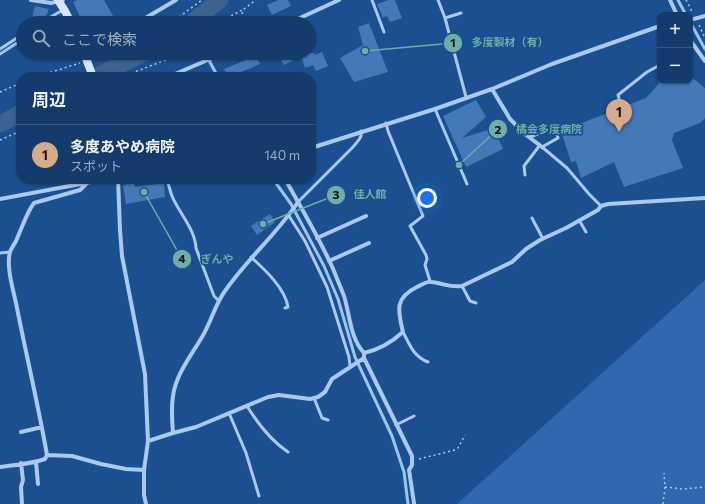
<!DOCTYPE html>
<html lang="ja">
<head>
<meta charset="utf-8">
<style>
  :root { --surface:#143b6b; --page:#214673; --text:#f1f3f6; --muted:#9dadc1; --line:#33557e; --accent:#d6ab8b }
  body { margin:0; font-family:Commissioner,"Noto Sans JP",sans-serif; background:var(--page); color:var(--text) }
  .controls { position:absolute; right:12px; top:12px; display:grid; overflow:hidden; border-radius:8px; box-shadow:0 1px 3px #0004 }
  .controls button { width:36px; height:36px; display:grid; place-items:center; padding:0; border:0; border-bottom:1px solid var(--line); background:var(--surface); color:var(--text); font:20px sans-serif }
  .you { position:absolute; left:427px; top:198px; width:14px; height:14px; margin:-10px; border:3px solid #fff; border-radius:50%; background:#1a73e8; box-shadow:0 0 0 6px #1a73e833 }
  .badge { display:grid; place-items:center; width:26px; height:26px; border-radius:50%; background:var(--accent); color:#111; font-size:13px; font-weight:700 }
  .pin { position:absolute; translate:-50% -33px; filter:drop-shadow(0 1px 2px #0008) }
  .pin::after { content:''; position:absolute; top:21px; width:14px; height:12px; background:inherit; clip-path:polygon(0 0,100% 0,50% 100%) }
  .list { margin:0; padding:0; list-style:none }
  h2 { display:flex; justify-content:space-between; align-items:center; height:52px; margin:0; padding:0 16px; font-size:17px }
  h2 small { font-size:13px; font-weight:400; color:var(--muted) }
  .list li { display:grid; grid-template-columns:26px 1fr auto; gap:12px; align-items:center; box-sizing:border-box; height:60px; padding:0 16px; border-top:1px solid var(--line) }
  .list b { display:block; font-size:15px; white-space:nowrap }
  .list p { margin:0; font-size:13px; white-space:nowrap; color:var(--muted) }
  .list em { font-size:13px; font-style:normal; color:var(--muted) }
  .icon { flex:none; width:22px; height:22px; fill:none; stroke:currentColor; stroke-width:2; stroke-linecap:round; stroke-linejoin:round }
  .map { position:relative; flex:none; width:705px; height:504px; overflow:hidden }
  .search { position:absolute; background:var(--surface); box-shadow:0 1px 3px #0004; left:16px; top:16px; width:300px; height:44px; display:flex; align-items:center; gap:10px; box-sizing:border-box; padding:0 14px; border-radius:22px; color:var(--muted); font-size:15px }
  .panel { position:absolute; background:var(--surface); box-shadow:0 1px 3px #0004; left:16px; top:72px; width:300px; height:112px; border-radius:16px }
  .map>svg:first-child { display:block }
  .green { fill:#2e69ad }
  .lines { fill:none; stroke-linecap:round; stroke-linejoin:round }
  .stream { stroke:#9cc4f0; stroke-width:3 }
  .river { stroke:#3c6290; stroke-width:17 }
  .building { fill:#4478b7 }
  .path { stroke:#a9c9ee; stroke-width:1.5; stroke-dasharray:2 3; stroke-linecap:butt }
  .lane { stroke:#a9c9ee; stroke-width:3 }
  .street { stroke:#a9c9ee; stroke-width:4 }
  .secondary { stroke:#d6e6fa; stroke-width:8 }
  .secondary-bridge { stroke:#d6e6fa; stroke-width:8 }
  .leader { fill:none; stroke:#6fada8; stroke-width:1.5 }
  .callout-dot { fill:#6fada8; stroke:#1b4f8f; stroke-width:1.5 }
  .mark-label { font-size:12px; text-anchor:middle; font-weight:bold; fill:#111 }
  .callout-label { font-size:11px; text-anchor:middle; font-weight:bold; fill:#6fada8; stroke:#1b4f8f; stroke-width:3.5; stroke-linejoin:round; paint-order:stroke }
</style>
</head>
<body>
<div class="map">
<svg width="705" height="504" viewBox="0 0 705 504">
  <rect width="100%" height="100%" fill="#1b4f8f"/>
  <!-- green -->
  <path class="green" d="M 705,280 L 705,504 L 457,504 Z"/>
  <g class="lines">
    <!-- stream -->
    <path class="stream" d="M 678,0 L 686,15
      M 690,22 L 705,49
      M 49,23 L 53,20
      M 205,53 L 218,77
      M 0,54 L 23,39
      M 273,179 L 291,204 L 324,266 L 338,299 L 355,357 L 392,436 L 404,472 L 408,504"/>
    <!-- river -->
    <path class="river" d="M 191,23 L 220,0
      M 95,77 L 144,53
      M 0,124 L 21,113"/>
  </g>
  <!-- building -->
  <path class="building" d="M 77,0 L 104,0 L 113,16 L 99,23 L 83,23 L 73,2 Z
    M 278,0 L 288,0 L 291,6 L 272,15 L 267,5 Z
    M 389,0 L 395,0 L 402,18 L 390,22 L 387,16 L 383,18 L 377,4 Z
    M 35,6 L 49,9 L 46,16 L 42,19 L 32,18 Z
    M 369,23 L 388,72 L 354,82 L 340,58 L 363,45 L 358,27 Z
    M 322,52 L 328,66 L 316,71 L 313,65 L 305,68 L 301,56 L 284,65 L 277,53 L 314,53 L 315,55 Z
    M 256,56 L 260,64 L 241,72 L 243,77 L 228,77 L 224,69 Z
    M 690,76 L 705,88 L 705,118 L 700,123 L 674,133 L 672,140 L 683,168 L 624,187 L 614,162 L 581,178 L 576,161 L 571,162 L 561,131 L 646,98 L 661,81 L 690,81 Z
    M 476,100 L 486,117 L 462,138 L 494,128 L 503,149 L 466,167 L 443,116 Z
    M 134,183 L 135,187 L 164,183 L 165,197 L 126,204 L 123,185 Z
    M 270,214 L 275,222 L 257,235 L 251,226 Z"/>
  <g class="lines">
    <!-- path -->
    <path class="path" d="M 686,0 L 693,13
      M 171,23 L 202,0
      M 218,23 L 244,9
      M 238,23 L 244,9 L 256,0
      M 699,25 L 705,38
      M 95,58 L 111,53
      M 36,77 L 80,63
      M 122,77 L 183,53
      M 0,92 L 21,83
      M 16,133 L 21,135
      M 0,140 L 21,131
      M 419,459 L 455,450 L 458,448 L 465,435
      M 665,487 L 683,489 L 705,487
      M 663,504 L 665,487 L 664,473"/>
    <!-- lane -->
    <path class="lane" d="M 372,0 L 384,32
      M 438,0 L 445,18 L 466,97
      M 445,18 L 461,13
      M 40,23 L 63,10
      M 0,49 L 23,34
      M 620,102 L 618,95 L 647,72 L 660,65
      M 435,109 L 467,184
      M 386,123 L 388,131 L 423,216 L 410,226 L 426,255 L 427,259 L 425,265 L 430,281
      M 530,137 L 555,127 L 558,138 L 542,147 L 567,168 L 589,194 L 601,206
      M 525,175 L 524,166 L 540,145
      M 165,179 L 167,180 C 169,185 170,191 172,196 C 179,213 195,229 196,248 L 214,296 L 219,301
      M 298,202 L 353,147 C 357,142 363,137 361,131
      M 289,216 L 305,241 L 327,287 L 349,357 L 350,366
      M 532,218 L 543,239
      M 579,220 L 586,232
      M 0,253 L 10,252
      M 251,257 C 265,270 285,288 288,307 L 285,308
      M 462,286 L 470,301 L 476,303
      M 403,332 C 410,345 413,356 428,362
      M 314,398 L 322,418 L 328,420
      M 247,406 C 258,424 270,440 288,452
      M 229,413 L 246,453 L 259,496
      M 396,425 L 414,416"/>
    <!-- street -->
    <path class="street" d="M 31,0 L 51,3 L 63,0
      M 670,0 L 677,15
      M 690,20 L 705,16
      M 137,23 L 176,0
      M 289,23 L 339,0
      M 690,40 L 705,61
      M 168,77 L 224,53
      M 492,89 L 510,119 L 525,134 L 542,147
      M 311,148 L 435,109 L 492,89 L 552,64 L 660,26
      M 118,179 L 120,230 L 122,256 L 145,374 L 148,441 L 144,470 L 144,495 L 146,504
      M 285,179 C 302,209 320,239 334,271 C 337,279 341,288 344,296 C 350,315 350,338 364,353 L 364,358 L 412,456 L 412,465 L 409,470 L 414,503
      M 87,183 L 80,190 L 34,203 C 27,212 21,230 16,241 C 14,245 11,248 10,252 C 6,266 13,289 16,303 C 26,354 38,404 47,455 L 72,456 L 101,464 L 126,469 L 144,470
      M 0,199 L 107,179
      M 317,238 L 366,216
      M 329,261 L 369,243
      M 364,353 C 378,350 393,341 403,332 C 398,311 394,298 417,287 C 421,285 427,281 431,282 C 443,283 450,288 462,286 L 512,262 L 526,249 L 540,240 L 566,228 L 598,210 L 601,206 L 608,204 L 705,198
      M 21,432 L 42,427
      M 173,433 L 196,427 L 268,397 L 279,395 L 310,399 L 318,397 L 325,392 L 332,379 L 364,358
      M 148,441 L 173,433 C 172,421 171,408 173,396 C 176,374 191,356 202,337 C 211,323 215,304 225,291 C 247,259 277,234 298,202
      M 36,462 L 38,484
      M 21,463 L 23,480 L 21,487 L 22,504
      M 0,467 C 15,465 31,464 45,459 L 47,455"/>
    <!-- secondary -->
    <path class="secondary" d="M 58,0 L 65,11 L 71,23"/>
    <!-- secondary-bridge -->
    <path class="secondary-bridge" d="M 84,53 L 93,77"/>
  </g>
  <!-- callouts -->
  <path class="leader" d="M365 51L453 43M459 165L498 129M263 224L336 195M144 192L182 259"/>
  <g class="callout-dot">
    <circle cx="365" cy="51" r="4"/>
    <circle cx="459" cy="165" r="4"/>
    <circle cx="263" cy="224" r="4"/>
    <circle cx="144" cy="192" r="4"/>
    <circle cx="453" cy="43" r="10"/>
    <circle cx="498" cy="129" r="10"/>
    <circle cx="336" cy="195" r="10"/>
    <circle cx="182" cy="259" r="10"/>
  </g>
  <g class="mark-label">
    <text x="453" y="47">1</text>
    <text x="498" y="134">2</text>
    <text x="336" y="199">3</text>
    <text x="182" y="263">4</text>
  </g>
  <g class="callout-label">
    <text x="510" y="46">多度製材（有）</text>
    <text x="549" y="133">橘会多度病院</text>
    <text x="370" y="198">佳人館</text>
    <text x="217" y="263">ぎんや</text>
  </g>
</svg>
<div class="controls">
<button>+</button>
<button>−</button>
</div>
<div class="you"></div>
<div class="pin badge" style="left:619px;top:132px">1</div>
<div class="search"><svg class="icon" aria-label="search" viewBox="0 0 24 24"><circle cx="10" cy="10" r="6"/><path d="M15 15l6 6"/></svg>ここで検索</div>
<section class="panel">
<h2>周辺<small></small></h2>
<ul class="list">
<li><span class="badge">1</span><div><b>多度あやめ病院</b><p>スポット</p></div><em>140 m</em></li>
</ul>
</section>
</div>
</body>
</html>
